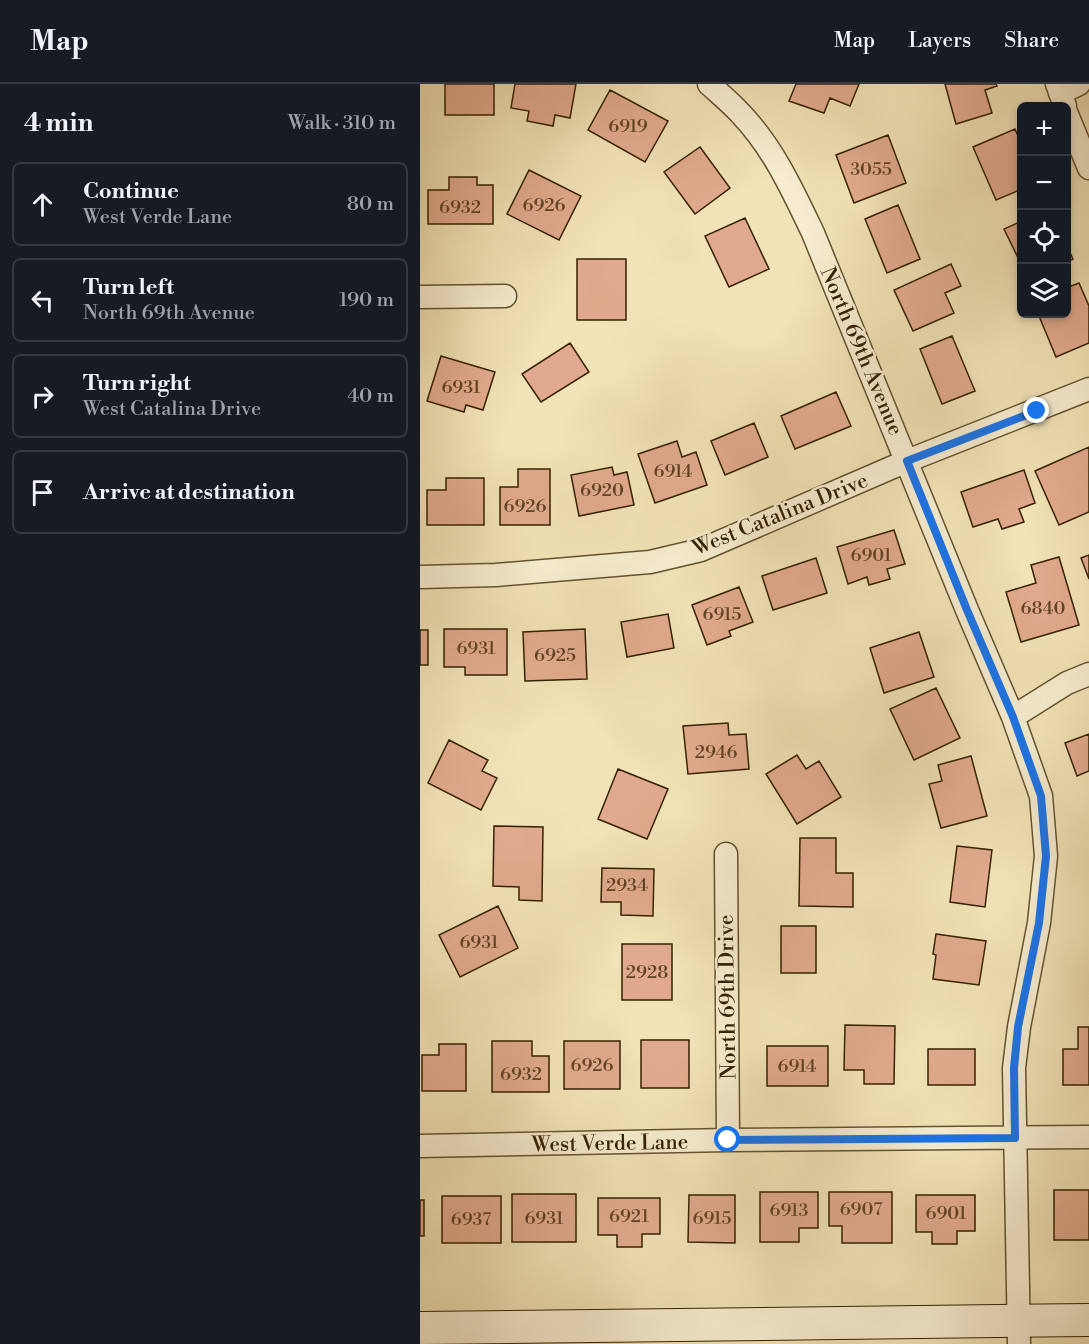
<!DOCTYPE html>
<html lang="en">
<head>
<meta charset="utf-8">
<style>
  :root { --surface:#171b24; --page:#20242c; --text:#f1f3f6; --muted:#9ea1a6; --line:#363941 }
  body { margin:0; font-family:"Libre Bodoni",serif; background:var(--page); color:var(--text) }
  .controls { position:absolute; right:18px; top:18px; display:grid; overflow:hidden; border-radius:9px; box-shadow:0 3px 9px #0003 }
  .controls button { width:54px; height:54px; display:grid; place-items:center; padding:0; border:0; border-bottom:2px solid var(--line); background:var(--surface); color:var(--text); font:30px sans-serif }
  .stop { position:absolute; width:18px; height:18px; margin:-14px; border:4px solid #1a73e8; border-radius:50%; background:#fff }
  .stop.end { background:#1a73e8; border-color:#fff; box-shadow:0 2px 6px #0008 }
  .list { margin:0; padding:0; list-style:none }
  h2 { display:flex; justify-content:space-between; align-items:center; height:78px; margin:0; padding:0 24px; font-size:26px }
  h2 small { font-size:20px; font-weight:400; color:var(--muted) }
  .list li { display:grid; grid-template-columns:39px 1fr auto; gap:18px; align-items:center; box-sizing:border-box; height:84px; margin:0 12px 12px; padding:0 12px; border:2px solid var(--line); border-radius:9px }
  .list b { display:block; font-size:22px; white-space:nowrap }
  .list p { margin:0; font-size:20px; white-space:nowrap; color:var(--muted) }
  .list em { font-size:20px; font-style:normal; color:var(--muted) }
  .icon { flex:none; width:33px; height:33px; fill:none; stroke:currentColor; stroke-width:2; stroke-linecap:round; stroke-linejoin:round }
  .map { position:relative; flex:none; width:669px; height:1260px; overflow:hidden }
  header { display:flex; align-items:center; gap:36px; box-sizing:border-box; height:84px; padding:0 30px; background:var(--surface); border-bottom:2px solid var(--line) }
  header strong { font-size:28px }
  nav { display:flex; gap:33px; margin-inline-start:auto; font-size:21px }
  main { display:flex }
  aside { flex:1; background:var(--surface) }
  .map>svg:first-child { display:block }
  .building { fill:#e1aa8e; stroke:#352102; stroke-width:1.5 }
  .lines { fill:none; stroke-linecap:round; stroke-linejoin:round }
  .minor-casing { stroke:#64522f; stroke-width:25 }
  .secondary-casing { stroke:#352102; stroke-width:34 }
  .minor { stroke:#f6edd0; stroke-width:22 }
  .secondary { stroke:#f6edd0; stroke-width:32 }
  .route { stroke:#1a73e8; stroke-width:8 }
  .labels { text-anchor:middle; stroke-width:5; stroke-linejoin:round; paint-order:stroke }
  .number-label { font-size:18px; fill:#604325 }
  .street-label { font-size:21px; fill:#352102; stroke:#f6edd0 }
</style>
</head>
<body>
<header>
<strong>Map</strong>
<nav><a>Map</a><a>Layers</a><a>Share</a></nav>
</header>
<main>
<aside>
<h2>4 min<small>Walk · 310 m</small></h2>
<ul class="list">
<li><svg class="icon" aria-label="ahead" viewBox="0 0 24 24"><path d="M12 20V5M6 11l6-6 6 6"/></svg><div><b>Continue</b><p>West Verde Lane</p></div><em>80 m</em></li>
<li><svg class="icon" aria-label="left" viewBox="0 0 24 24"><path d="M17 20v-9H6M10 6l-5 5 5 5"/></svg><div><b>Turn left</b><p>North 69th Avenue</p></div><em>190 m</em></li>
<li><svg class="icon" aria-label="right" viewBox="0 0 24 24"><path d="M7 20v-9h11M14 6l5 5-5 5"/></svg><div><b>Turn right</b><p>West Catalina Drive</p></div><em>40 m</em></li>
<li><svg class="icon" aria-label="arrive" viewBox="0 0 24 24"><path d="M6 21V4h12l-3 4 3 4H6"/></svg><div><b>Arrive at destination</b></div></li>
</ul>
</aside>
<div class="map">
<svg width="669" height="1260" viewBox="0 0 669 1260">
  <rect width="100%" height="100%" fill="#f1e3b7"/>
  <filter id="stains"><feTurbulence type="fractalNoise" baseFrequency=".00333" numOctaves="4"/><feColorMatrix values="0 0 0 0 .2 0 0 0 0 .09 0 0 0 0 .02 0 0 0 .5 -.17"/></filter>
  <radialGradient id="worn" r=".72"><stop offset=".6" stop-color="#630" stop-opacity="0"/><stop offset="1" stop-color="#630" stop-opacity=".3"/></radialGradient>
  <!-- building -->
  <path class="building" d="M 25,0 L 74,0 L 74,31 L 25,31 Z
    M 95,0 L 156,0 L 150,34 L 135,31 L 133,42 L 107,37 L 109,27 L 91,24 Z
    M 376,0 L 439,0 L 430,22 L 410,14 L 404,29 L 369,17 Z
    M 525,0 L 576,0 L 577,2 L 565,6 L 572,29 L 536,40 Z
    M 190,6 L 248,37 L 225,78 L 168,46 Z
    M 595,45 L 602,61 L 602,105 L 576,116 L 553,63 Z
    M 468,51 L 486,99 L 434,119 L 416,71 Z
    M 280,63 L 310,104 L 275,130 L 244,88 Z
    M 109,86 L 161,112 L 139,156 L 87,130 Z
    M 29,93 L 57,93 L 57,101 L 73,101 L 73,140 L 8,140 L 8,106 L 29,106 Z
    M 478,121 L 500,175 L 467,189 L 445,135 Z
    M 325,134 L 349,185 L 309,203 L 285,152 Z
    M 602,137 L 602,182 L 584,145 Z
    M 646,160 L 653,175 L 646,178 Z
    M 157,175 L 206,175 L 206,236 L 157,236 Z
    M 531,180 L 541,202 L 525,209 L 534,229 L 493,247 L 474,206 Z
    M 659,199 L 669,222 L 669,259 L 636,273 L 619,232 L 624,230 L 646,230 L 646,204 Z
    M 532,252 L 555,307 L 522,320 L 500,265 Z
    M 150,259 L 169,288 L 121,318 L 102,290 Z
    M 21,272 L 75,288 L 63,326 L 46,321 L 44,328 L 7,317 Z
    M 416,308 L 431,342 L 375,365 L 361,332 Z
    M 334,339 L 348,373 L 305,391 L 291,357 Z
    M 257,357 L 262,373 L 276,368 L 287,401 L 235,419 L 218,370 Z
    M 669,363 L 669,428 L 639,441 L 615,387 Z
    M 192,383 L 194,391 L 207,388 L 214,421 L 159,432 L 151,391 Z
    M 98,385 L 130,385 L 130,441 L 80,441 L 80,403 L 98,403 Z
    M 604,386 L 615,419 L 599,425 L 604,438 L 582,445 L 578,435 L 553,443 L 541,408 Z
    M 26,394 L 64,394 L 64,441 L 7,441 L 7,406 L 26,406 Z
    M 474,446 L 485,480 L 467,485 L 470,495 L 449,501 L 447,493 L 428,500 L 417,463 Z
    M 669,471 L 669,495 L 661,474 Z
    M 639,473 L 659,541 L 601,558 L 586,508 L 616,499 L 611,481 Z
    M 396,474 L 407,509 L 353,526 L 342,492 Z
    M 319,503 L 333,538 L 309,547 L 311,552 L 287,561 L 272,521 Z
    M 248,530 L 254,564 L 207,573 L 201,538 Z
    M 24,545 L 87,545 L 87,591 L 45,591 L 45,583 L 24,583 Z
    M 165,545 L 167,595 L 105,597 L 103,548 Z
    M 0,546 L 8,546 L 8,581 L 0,581 Z
    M 499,548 L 514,593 L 464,609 L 450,564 Z
    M 516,604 L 540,654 L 494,676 L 470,625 Z
    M 308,639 L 309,651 L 326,650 L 329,685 L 268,690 L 263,642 Z
    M 669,650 L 669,687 L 657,692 L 645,659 Z
    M 29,656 L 68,676 L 62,687 L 77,694 L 61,726 L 8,699 Z
    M 377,671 L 386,685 L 399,677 L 421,713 L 377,740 L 346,690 Z
    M 551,672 L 567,732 L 521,744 L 509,700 L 522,697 L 518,681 Z
    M 198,685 L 248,705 L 227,755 L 178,735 Z
    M 74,742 L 123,743 L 122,817 L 99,816 L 99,803 L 73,802 Z
    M 380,754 L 416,754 L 416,789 L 433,789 L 433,823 L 379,822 Z
    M 537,762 L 572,766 L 565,823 L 530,818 Z
    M 182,784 L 234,785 L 233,832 L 201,831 L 201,818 L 181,818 Z
    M 78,822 L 98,864 L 40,893 L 19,851 Z
    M 361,842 L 396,842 L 396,889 L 361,889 Z
    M 516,850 L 566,857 L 559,901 L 513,895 L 516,871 L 513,870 Z
    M 202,860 L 252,860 L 252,916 L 202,916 Z
    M 425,941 L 475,942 L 474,1000 L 444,1000 L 444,986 L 424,986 Z
    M 658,943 L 669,943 L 669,1001 L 643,1001 L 643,965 L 658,965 Z
    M 221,956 L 269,956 L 269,1004 L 221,1004 Z
    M 72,957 L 112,957 L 112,972 L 129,972 L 129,1008 L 72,1008 Z
    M 144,957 L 200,957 L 200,1005 L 144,1005 Z
    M 19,960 L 46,960 L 46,1007 L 2,1007 L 2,971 L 19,971 Z
    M 347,962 L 408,962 L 408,1002 L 347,1002 Z
    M 508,965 L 555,965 L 555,1001 L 508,1001 Z
    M 634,1106 L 669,1106 L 669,1156 L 634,1156 Z
    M 340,1108 L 398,1108 L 398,1144 L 379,1144 L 379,1158 L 340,1158 Z
    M 409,1108 L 472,1108 L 472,1159 L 422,1159 L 422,1142 L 409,1142 Z
    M 92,1110 L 156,1110 L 156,1158 L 92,1158 Z
    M 269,1111 L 315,1111 L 315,1159 L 268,1158 Z
    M 496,1111 L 555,1111 L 555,1147 L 537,1147 L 537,1160 L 512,1160 L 512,1148 L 496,1148 Z
    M 22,1112 L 81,1112 L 81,1159 L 22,1159 Z
    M 178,1114 L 240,1114 L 240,1150 L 222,1150 L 222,1163 L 197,1163 L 197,1151 L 178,1151 Z
    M 0,1116 L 4,1116 L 4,1152 L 0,1152 Z"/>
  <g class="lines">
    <defs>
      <path id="minor" d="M 289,0 C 300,10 311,19 320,29 C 353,63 373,107 393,149 L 547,526 L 593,633 L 621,712 L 626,772 L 619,839 L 599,943 L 594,984 L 599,1260
        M 637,0 L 645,22
        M 640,9 L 659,0
        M 646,28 L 669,84
        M 0,213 L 85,212
        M 0,493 L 76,491 L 230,478 L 281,466 L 487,377 L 669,305
        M 593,633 L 647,599 L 669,590
        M 306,770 L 308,1056
        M 0,1062 L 308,1056 L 669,1053"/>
      <path id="secondary" d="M 0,1244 L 669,1236"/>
    </defs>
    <!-- minor casing -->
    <use href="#minor" class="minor-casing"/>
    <!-- secondary casing -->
    <use href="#secondary" class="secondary-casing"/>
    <!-- minor -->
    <use href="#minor" class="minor"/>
    <!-- secondary -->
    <use href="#secondary" class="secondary"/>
  </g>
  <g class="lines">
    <!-- route -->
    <path class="route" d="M 308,1056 L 595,1054 L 594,984 L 598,943 L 619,839 L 626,772 L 621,712 L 593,633 L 547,526 L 487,377 L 617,327"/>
  </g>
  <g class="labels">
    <!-- number labels -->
    <g class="number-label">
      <text x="208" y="48">6919</text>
      <text x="451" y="91">3055</text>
      <text x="124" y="127">6926</text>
      <text x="40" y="129">6932</text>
      <text x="41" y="309">6931</text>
      <text x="253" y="393">6914</text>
      <text x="182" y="412">6920</text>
      <text x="105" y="428">6926</text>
      <text x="451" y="477">6901</text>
      <text x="623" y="530">6840</text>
      <text x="302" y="536">6915</text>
      <text x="56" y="570">6931</text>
      <text x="135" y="577">6925</text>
      <text x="296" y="674">2946</text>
      <text x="207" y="807">2934</text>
      <text x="59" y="864">6931</text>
      <text x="227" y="894">2928</text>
      <text x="172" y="987">6926</text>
      <text x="377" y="988">6914</text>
      <text x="101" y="996">6932</text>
      <text x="441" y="1131">6907</text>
      <text x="369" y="1132">6913</text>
      <text x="526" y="1135">6901</text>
      <text x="209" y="1138">6921</text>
      <text x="124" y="1140">6931</text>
      <text x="292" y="1140">6915</text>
      <text x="51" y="1141">6937</text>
    </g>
    <!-- street labels -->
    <g class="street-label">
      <text transform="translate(442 267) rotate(67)" y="7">North 69th Avenue</text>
      <text transform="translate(360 430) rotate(-22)" y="7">West Catalina Drive</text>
      <text transform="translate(307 913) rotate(-91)" y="7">North 69th Drive</text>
      <text transform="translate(190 1059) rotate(-1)" y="7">West Verde Lane</text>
    </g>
  </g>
  <rect width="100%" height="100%" filter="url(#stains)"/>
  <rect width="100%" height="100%" fill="url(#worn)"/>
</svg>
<div class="controls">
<button>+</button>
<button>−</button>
<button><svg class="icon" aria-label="locate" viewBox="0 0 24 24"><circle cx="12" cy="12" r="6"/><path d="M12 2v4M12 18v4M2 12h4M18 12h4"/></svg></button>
<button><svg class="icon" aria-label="layers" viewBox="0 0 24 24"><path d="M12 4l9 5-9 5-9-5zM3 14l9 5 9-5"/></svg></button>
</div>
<div class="stop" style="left:308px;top:1056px"></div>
<div class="stop end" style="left:617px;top:327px"></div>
</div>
</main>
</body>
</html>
